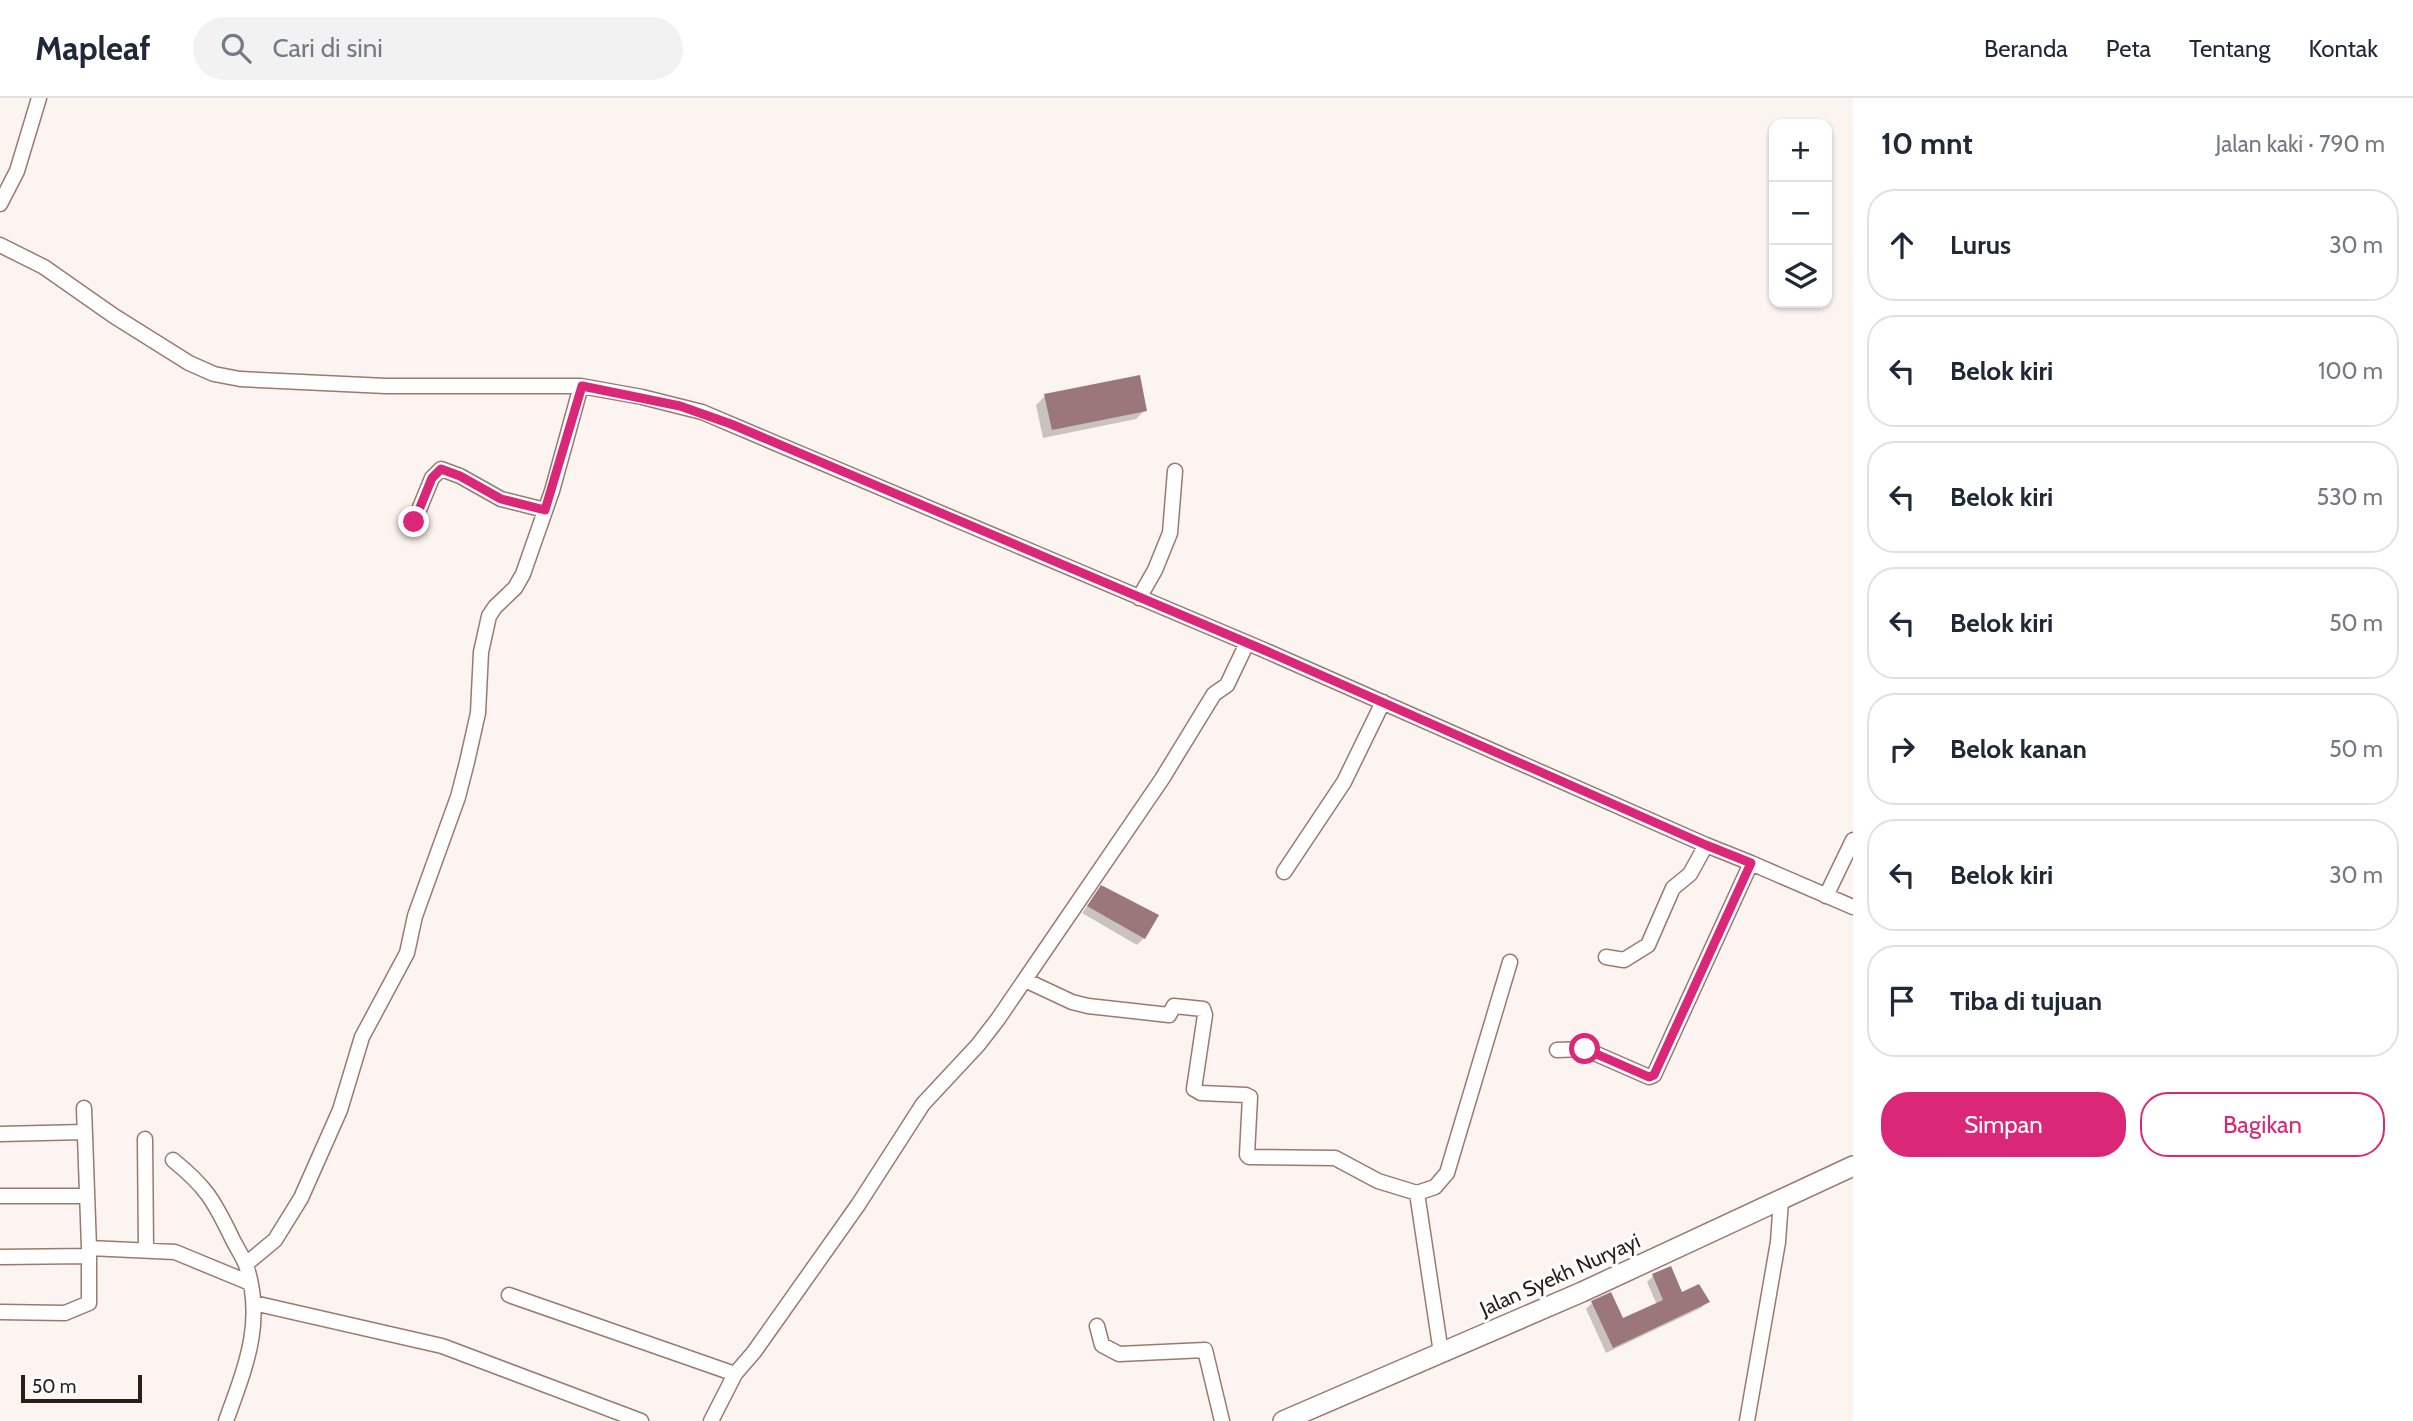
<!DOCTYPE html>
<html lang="id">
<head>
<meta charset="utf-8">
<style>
  :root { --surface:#fff; --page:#f2f2f3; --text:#1f2937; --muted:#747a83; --line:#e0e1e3; --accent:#db2777 }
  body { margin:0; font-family:Cabin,sans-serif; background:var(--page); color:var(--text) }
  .controls { position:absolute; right:21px; top:21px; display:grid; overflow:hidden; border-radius:14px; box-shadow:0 2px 5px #0004 }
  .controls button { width:63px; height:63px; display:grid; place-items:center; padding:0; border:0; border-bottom:2px solid var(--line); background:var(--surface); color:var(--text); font:35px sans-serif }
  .scale { position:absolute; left:21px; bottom:18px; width:121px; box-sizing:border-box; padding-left:7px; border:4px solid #2b1d18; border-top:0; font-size:19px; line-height:24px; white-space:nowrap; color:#2b1d18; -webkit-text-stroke:5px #fff; paint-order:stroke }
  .stop { position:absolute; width:21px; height:21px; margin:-16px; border:5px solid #db2777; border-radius:50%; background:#fff }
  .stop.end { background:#db2777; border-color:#fff; box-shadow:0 2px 7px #0008 }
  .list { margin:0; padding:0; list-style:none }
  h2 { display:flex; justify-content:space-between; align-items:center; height:91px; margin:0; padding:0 28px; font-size:30px }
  h2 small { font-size:23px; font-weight:400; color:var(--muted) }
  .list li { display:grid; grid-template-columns:46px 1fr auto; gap:21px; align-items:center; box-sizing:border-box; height:112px; margin:0 14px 14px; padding:0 14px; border:2px solid var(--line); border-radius:28px }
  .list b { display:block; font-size:26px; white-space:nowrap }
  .list em { font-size:23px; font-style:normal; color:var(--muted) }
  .actions { display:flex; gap:14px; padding:21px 28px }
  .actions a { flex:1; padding:16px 0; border:2px solid var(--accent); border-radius:28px; text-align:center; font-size:24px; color:var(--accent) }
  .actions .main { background:var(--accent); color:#fff }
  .icon { flex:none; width:38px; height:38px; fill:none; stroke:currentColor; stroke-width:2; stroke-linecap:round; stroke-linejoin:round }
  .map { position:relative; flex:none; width:1853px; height:1323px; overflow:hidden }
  header { display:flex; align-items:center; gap:42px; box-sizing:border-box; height:98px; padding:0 35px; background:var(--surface); border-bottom:2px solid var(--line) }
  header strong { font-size:33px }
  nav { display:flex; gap:38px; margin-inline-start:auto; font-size:24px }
  .search { width:490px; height:63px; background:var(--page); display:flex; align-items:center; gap:18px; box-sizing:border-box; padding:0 24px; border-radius:38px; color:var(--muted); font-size:26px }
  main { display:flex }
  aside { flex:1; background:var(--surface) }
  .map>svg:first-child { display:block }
  .shadow { fill:#0003 }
  .building { fill:#9b767a }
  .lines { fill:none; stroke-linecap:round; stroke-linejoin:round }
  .minor-casing { stroke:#9b7a6d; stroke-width:17 }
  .secondary-casing { stroke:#9b7a6d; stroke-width:22 }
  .minor { stroke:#fff; stroke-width:14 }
  .secondary { stroke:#fff; stroke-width:19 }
  .route { stroke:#db2777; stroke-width:9 }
  .labels { text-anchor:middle; stroke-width:6; stroke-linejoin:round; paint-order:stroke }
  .street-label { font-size:21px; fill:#2b1d18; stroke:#fff }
</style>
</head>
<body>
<header>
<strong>Mapleaf</strong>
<div class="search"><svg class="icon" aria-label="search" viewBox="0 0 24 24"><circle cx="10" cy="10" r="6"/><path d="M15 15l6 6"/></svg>Cari di sini</div>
<nav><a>Beranda</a><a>Peta</a><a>Tentang</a><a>Kontak</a></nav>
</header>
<main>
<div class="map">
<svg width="1853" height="1323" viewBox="0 0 1853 1323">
  <rect width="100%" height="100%" fill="#fcf4f1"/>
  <!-- shadow -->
  <path class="shadow" d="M 1045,298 L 1145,312 L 1136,321 L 1043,340 L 1036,307 Z
    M 1102,789 L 1156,817 L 1144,840 L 1137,847 L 1082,815 Z
    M 1653,1178 L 1681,1196 L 1707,1204 L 1701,1210 L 1606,1255 L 1586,1211 L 1592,1205 L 1610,1196 L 1622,1223 L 1657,1207 L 1647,1184 Z"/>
  <!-- building -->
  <path class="building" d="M 1140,277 L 1147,313 L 1052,332 L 1044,296 Z
    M 1101,787 L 1159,817 L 1145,841 L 1087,808 Z
    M 1671,1168 L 1682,1194 L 1699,1186 L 1710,1204 L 1613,1250 L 1591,1203 L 1611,1194 L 1623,1220 L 1663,1202 L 1652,1176 Z"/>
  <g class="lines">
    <defs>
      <path id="minor" d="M 0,106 L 17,73 L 39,0
        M 0,147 L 44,169 L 114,218 L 189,265 L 214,276 L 240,281 L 386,288 L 581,288 L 642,299 L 702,314 L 1264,552 L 1706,747 L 1751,765 L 1853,809
        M 414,424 L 432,380 L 441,371 L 460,378 L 501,401 L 545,412
        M 1139,500 L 1155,472 L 1170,435 L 1175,373
        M 1284,774 L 1344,684 L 1383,604
        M 1826,798 L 1853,742
        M 1606,859 L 1624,862 L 1648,847 L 1673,790 L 1690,776 L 1706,747
        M 1025,882 L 1072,904 L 1088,908 L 1169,917 L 1174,908 L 1203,911 L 1205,917 L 1194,991 L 1201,995 L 1246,997 L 1250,999 L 1247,1057 L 1249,1059 L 1335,1060 L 1378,1083 L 1417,1095
        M 1557,952 L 1585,951 L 1649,979 L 1654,977 L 1751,765
        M 0,1036 L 84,1034
        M 145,1041 L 146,1153
        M 173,1062 C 205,1088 213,1101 231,1138 C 235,1147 242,1157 246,1167 C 265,1224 245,1270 226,1323
        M 0,1098 L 87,1098
        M 89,1150 L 175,1154 L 250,1185
        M 0,1159 L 89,1158
        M 246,1166 L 275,1142 L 301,1100 L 340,1012 L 362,939 L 407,855 L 415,818 L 458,699 L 467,664 L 478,615 L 481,554 L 489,518 L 495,509 L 515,490 L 523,476 L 552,393 L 581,288
        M 509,1197 L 735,1276
        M 254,1205 L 442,1248 L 641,1323
        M 0,1214 L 65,1215 L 89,1205 L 89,1150 L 84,1010
        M 1097,1228 L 1102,1247 L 1119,1256 L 1205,1252 L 1222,1323
        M 1441,1255 L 1417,1095 L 1435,1089 L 1447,1075 L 1510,864
        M 711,1323 L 735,1276 L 754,1254 L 858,1107 L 923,1006 L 978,947 L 998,921 L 1162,681 L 1214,596 L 1227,587 L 1247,545
        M 1747,1323 L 1778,1144 L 1781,1102"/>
      <path id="secondary" d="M 1283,1323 L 1582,1194 L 1853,1068"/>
    </defs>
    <!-- minor casing -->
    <use href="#minor" class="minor-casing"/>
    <!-- secondary casing -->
    <use href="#secondary" class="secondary-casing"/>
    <!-- minor -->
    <use href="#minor" class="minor"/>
    <!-- secondary -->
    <use href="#secondary" class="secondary"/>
  </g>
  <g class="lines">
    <!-- route -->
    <path class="route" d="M 414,424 L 432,380 L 441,371 L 460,378 L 501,401 L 545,412 L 582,288 L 680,308 L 731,326 L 1264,552 L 1706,747 L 1751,765 L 1654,977 L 1649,979 L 1585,951"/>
  </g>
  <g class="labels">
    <!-- street labels -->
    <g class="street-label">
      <text transform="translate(1560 1177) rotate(-24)" y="7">Jalan Syekh Nuryayi</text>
    </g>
  </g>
</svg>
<div class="controls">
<button>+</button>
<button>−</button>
<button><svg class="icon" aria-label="layers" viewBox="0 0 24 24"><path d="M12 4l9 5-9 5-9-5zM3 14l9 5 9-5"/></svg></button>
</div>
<div class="scale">50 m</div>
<div class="stop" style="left:1585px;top:951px"></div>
<div class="stop end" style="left:414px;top:424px"></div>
</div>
<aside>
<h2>10 mnt<small>Jalan kaki · 790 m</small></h2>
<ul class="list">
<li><svg class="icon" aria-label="ahead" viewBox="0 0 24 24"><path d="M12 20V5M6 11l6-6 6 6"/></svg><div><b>Lurus</b></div><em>30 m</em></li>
<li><svg class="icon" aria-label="left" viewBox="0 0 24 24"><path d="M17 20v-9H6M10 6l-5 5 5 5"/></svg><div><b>Belok kiri</b></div><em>100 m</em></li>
<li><svg class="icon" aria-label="left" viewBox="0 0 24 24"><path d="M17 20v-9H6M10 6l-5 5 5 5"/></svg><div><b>Belok kiri</b></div><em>530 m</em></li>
<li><svg class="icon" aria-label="left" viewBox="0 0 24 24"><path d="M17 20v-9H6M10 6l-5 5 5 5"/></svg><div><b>Belok kiri</b></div><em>50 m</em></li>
<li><svg class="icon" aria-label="right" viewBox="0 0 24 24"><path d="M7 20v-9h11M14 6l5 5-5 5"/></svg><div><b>Belok kanan</b></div><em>50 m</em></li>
<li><svg class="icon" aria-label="left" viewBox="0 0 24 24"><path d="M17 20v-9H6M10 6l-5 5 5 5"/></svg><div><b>Belok kiri</b></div><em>30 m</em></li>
<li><svg class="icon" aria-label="arrive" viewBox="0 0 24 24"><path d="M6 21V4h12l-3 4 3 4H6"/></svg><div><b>Tiba di tujuan</b></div></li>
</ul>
<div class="actions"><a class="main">Simpan</a><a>Bagikan</a></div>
</aside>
</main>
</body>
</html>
